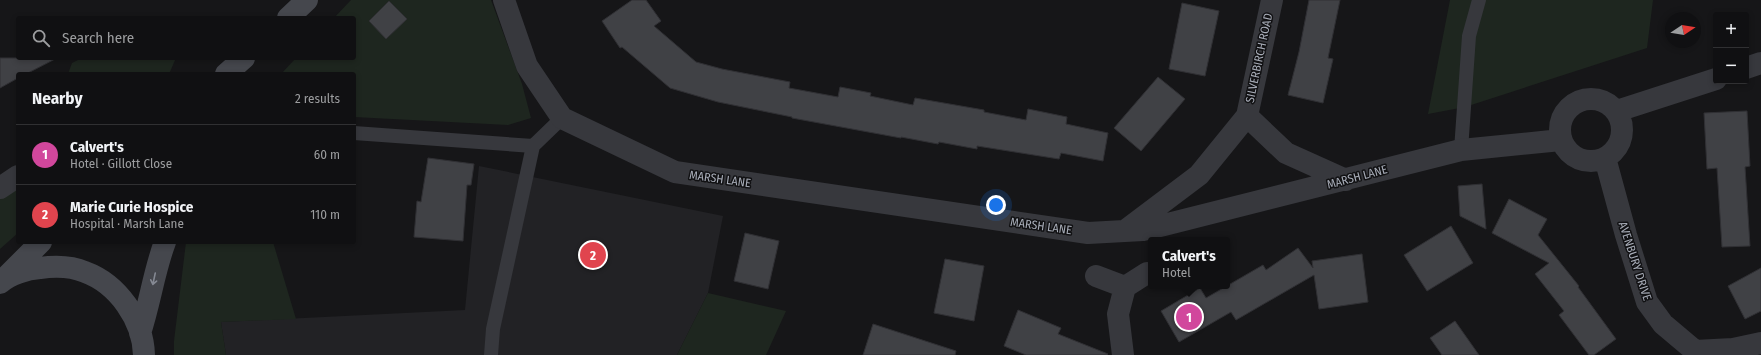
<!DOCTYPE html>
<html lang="en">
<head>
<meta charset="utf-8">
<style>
  :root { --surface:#101012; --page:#19191b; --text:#f1f3f6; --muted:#9c9d9f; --line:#303032; --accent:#0b8043 }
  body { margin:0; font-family:"Fira Sans Condensed",sans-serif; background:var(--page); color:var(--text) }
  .controls { position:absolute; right:12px; top:12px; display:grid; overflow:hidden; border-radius:4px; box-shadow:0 2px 6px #0003 }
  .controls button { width:36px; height:36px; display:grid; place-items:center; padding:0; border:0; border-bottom:1px solid var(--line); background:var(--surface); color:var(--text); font:20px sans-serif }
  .compass { position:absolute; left:1665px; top:12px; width:36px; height:36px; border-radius:50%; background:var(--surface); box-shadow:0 2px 6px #0003; rotate:78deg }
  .you { position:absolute; left:996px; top:205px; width:14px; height:14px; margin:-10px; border:3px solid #fff; border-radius:50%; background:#1a73e8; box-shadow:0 0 0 6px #1a73e833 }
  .badge { display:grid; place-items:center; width:26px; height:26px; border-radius:50%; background:var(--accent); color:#fff; font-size:13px; font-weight:700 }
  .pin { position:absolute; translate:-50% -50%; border:2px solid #fff; box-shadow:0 1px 4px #0006 }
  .popup { position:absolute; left:1148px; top:237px; width:82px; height:52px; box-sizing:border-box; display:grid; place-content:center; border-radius:4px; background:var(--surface); filter:drop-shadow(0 1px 3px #0005); font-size:13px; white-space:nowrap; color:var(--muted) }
  .popup b { font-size:15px; color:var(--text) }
  .popup::after { content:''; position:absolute; left:50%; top:100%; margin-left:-8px; border:8px solid transparent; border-top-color:var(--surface) }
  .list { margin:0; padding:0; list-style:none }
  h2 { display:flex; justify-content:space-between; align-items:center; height:52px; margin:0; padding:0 16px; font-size:17px }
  h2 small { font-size:13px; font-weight:400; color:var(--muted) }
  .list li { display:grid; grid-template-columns:26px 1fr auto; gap:12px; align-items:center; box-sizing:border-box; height:60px; padding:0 16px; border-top:1px solid var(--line) }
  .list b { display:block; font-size:15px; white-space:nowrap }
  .list p { margin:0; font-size:13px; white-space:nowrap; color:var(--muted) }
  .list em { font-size:13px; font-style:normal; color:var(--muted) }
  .icon { flex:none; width:22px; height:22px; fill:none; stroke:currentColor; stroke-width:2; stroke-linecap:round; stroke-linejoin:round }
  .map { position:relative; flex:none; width:1761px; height:355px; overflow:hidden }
  .search { position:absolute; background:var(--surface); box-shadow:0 2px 6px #0003; left:16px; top:16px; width:340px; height:44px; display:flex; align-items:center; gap:10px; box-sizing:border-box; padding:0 14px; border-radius:4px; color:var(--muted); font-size:15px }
  .panel { position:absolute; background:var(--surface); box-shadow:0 2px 6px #0003; left:16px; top:72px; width:340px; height:172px; border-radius:4px }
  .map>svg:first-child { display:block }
  .built { fill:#222225 }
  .green { fill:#1e261f }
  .building { fill:#404145; stroke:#303034 }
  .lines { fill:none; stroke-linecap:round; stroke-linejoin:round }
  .service { stroke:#37383d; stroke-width:14 }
  .minor { stroke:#37383d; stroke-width:22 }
  .secondary { stroke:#45474d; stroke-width:22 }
  .oneway { stroke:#858993 }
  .labels { text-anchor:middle; stroke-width:3; stroke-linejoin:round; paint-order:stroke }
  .street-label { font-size:12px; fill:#a8adb8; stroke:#111113 }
</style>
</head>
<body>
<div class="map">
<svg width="1761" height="355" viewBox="0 0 1761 355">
  <rect width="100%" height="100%" fill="#161618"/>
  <!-- built -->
  <path class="built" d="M 479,166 L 723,216 L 708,293 L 677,355 L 226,355 L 221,322 L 465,310 Z"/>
  <!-- green -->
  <path class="green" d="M 351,0 L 491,0 L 522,84 L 531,118 L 508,125 L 354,117 L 354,74 L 281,74 L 296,58 L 354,58 L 354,18 L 334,18 Z
    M 1450,0 L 1653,0 L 1647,48 L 1465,107 L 1428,114 Z
    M 82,58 L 176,58 L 169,74 L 68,74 L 72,63 Z
    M 18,173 L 18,233 L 0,249 L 0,194 Z
    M 186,242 L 273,242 L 296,319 L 221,322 L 226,355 L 174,355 L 174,341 Z
    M 708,293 L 786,311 L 766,355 L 677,355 Z"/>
  <!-- building -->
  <path class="building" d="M 632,0 L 646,0 L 661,21 L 654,26 L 696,62 L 722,69 L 790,82 L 789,88 L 838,97 L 840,87 L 871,93 L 870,96 L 913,105 L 915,98 L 984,110 L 984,112 L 1026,120 L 1028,109 L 1067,117 L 1066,124 L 1108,133 L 1103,161 L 1061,153 L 1059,159 L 977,146 L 977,149 L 939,142 L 938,144 L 901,137 L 901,138 L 792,118 L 792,117 L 718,102 L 670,88 L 622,47 L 620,48 L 602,21 Z
    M 1309,0 L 1340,0 L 1328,58 L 1333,59 L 1323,103 L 1288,95 L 1299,52 Z
    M 389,1 L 407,19 L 386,39 L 369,21 Z
    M 1182,3 L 1219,11 L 1205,76 L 1169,69 Z
    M 0,58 L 57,58 L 26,74 L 18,74 L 18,78 L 0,88 Z
    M 1158,77 L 1185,99 L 1141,151 L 1114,128 Z
    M 1747,111 L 1750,166 L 1745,167 L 1750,246 L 1722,247 L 1717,168 L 1707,169 L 1704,113 Z
    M 428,158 L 474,164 L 471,185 L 467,185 L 463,241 L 414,237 L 417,201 L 421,202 Z
    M 1482,184 L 1486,229 L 1460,216 L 1458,186 Z
    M 1509,199 L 1547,219 L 1538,235 L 1579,286 L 1578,287 L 1616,339 L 1594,355 L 1589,355 L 1559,315 L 1564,311 L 1535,274 L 1549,263 L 1492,233 Z
    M 1451,226 L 1473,263 L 1427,291 L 1404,255 Z
    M 745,233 L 779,241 L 768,289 L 734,281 Z
    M 1298,248 L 1313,268 L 1312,261 L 1362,254 L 1368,302 L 1319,309 L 1314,275 L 1236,320 L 1231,312 L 1179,342 L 1161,311 L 1200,288 L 1206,298 L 1263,265 L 1266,270 Z
    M 945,259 L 984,266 L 974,321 L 934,313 Z
    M 1761,268 L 1761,311 L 1745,319 L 1728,286 Z
    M 1018,310 L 1061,328 L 1058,334 L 1108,354 L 1107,355 L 1026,355 L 1004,346 Z
    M 1455,321 L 1479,355 L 1442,355 L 1430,338 Z
    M 873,324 L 956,351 L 955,355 L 863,355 Z"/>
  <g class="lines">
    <!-- service -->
    <path class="service" d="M 354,133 L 533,146 L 562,118
      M 1461,150 L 1469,36 L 1479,0
      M 491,355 L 493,329 L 533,146"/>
    <!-- minor -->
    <path class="minor" d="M 504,0 L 527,66 L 562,118 L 675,172 L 1088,233 L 1143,230 L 1164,225 L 1461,150 L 1561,140
      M 1746,68 L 1761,63
      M1560 130a31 31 0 1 1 62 0a31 31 0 1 1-62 0Z
      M 1617,111 L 1716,79
      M 1247,116 L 1286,153 L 1346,180
      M 1605,158 L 1626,235 L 1647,302 L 1663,324 L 1695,351 L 1733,349 L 1761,343
      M 0,188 L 18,176
      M 1126,230 L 1199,175 L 1247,116 L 1272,0
      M 1096,276 L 1125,287
      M 1123,355 L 1118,314 L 1125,287 L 1147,273"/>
    <!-- secondary -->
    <path class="secondary" d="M 288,18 L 307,0
      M 226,74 L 244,58
      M 8,275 L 41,242
      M 0,283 C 10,274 27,269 40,268 C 55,266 71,266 85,272 C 118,284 143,320 144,355
      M 140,333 C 150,303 154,271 165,242"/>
  </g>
  <!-- one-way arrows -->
  <defs><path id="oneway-shaft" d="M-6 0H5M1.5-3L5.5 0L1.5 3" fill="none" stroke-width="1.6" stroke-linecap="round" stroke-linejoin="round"/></defs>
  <use class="oneway" href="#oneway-shaft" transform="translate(154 279) rotate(102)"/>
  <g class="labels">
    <!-- street labels -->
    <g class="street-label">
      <text transform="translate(1259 58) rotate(-78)" y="4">SILVERBIRCH ROAD</text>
      <text transform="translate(1357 177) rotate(-15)" y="4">MARSH LANE</text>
      <text transform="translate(720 179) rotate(8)" y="4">MARSH LANE</text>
      <text transform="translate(1041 226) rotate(8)" y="4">MARSH LANE</text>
      <text transform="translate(1635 261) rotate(72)" y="4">AVENBURY DRIVE</text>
    </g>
  </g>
</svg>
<div class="controls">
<button>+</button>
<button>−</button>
</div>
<svg class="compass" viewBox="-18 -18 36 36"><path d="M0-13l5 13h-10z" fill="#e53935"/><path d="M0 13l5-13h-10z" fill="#9c9d9f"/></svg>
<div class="you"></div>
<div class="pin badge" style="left:1189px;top:317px;background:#d1479c">1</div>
<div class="popup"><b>Calvert's</b>Hotel</div>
<div class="pin badge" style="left:593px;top:255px;background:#e0444e">2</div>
<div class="search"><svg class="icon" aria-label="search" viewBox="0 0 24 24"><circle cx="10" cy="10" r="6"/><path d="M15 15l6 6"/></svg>Search here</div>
<section class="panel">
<h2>Nearby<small>2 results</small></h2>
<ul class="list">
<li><span class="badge" style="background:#d1479c">1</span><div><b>Calvert's</b><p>Hotel · Gillott Close</p></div><em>60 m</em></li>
<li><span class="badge" style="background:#e0444e">2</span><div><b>Marie Curie Hospice</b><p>Hospital · Marsh Lane</p></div><em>110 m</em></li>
</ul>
</section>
</div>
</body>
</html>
